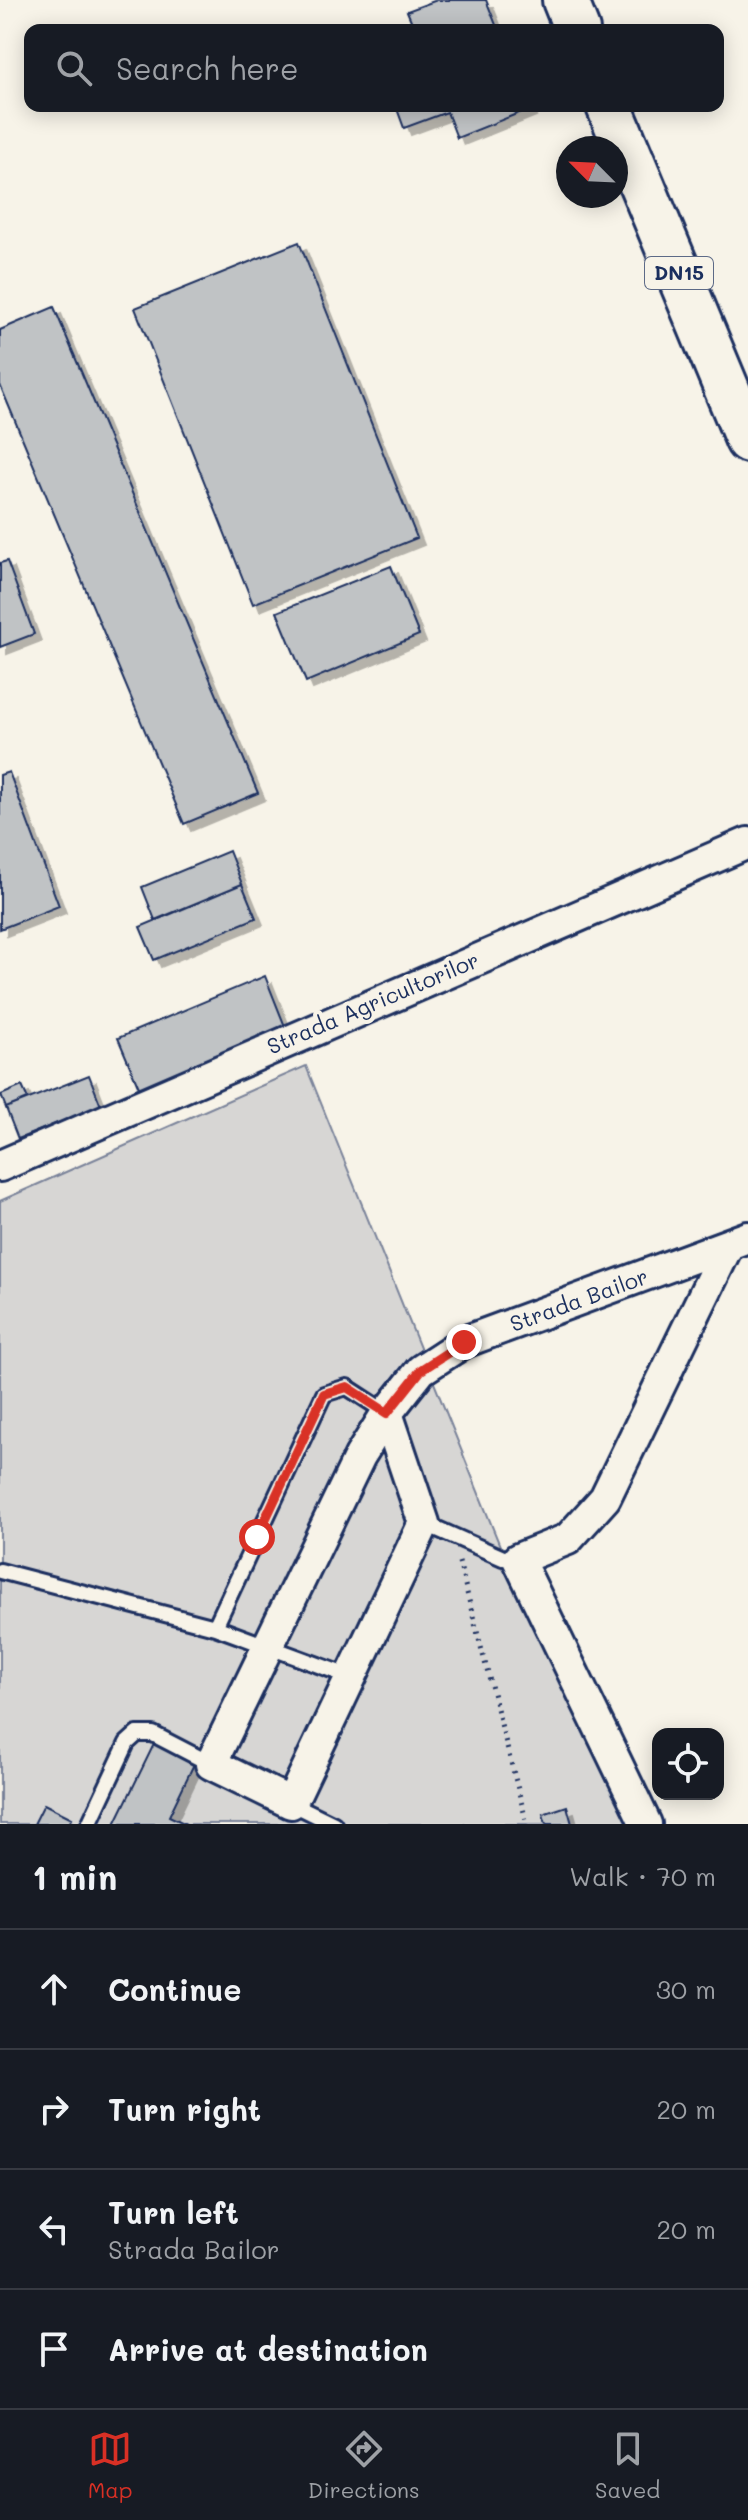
<!DOCTYPE html>
<html lang="en">
<head>
<meta charset="utf-8">
<style>
  :root { --surface:#171b24; --page:#242831; --text:#f1f3f6; --muted:#9ea1a6; --line:#363941; --accent:#d93025 }
  body { margin:0; font-family:Mali,sans-serif; background:var(--page); color:var(--text) }
  .controls { position:absolute; right:24px; bottom:24px; display:grid; overflow:hidden; border-radius:16px; box-shadow:0 4px 20px #0003 }
  .controls button { width:72px; height:72px; display:grid; place-items:center; padding:0; border:0; border-bottom:2px solid var(--line); background:var(--surface); color:var(--text); font:40px sans-serif }
  .compass { position:absolute; left:556px; top:136px; width:72px; height:72px; border-radius:50%; background:var(--surface); box-shadow:0 4px 20px #0003; rotate:294deg }
  .stop { position:absolute; width:24px; height:24px; margin:-18px; border:6px solid #d93025; border-radius:50%; background:#fff }
  .stop.end { background:#d93025; border-color:#fff; box-shadow:0 2px 8px #0008 }
  .list { margin:0; padding:0; list-style:none }
  h2 { display:flex; justify-content:space-between; align-items:center; height:104px; margin:0; padding:0 32px; font-size:34px }
  h2 small { font-size:26px; font-weight:400; color:var(--muted) }
  .list li { display:grid; grid-template-columns:52px 1fr auto; gap:24px; align-items:center; box-sizing:border-box; height:120px; padding:0 32px; border-top:2px solid var(--line) }
  .list b { display:block; font-size:30px; white-space:nowrap }
  .list p { margin:0; font-size:26px; white-space:nowrap; color:var(--muted) }
  .list em { font-size:26px; font-style:normal; color:var(--muted) }
  .icon { flex:none; width:44px; height:44px; fill:none; stroke:currentColor; stroke-width:2; stroke-linecap:round; stroke-linejoin:round }
  .map { position:relative; flex:none; width:748px; height:1824px; overflow:hidden }
  .search { position:absolute; background:var(--surface); box-shadow:0 4px 20px #0003; left:24px; right:24px; top:24px; height:88px; display:flex; align-items:center; gap:20px; box-sizing:border-box; padding:0 28px; border-radius:16px; color:var(--muted); font-size:30px }
  .sheet { height:584px; background:var(--surface) }
  nav { display:flex; justify-content:space-around; align-items:center; box-sizing:border-box; height:112px; border-top:2px solid var(--line); background:var(--surface); font-size:22px; color:var(--muted) }
  nav a { display:grid; justify-items:center; gap:4px }
  nav .on { color:var(--accent) }
  .map>svg:first-child { display:block }
  .green { fill:#d7d6d4; stroke:#798299; stroke-width:2 }
  .building { fill:#c0c3c5; stroke:#1b2f5e; stroke-width:2; filter:url(#shadow) }
  .lines { fill:none; stroke-linecap:round; stroke-linejoin:round }
  .lane-casing { stroke:#1b2f5e; stroke-width:20 }
  .street-casing { stroke:#1b2f5e; stroke-width:36 }
  .primary-casing { stroke:#1b2f5e; stroke-width:50 }
  .path { stroke:#1b2f5e; stroke-width:5; stroke-dasharray:2 6; stroke-linecap:butt }
  .lane { stroke:#f7f3e8; stroke-width:14 }
  .street { stroke:#f7f3e8; stroke-width:30 }
  .primary { stroke:#f7f3e8; stroke-width:44 }
  .route { stroke:#d93025; stroke-width:10 }
  .labels { text-anchor:middle; stroke-width:8; stroke-linejoin:round; paint-order:stroke }
  .shield { fill:#f7f3e8; stroke:#5d6a87; stroke-width:2 }
  .shield-label { font-size:20px; font-weight:bold; fill:#1b2f5e }
  .street-label { font-size:22px; fill:#1b2f5e; stroke:#f7f3e8 }
</style>
</head>
<body>
<div class="map">
<svg width="748" height="1824" viewBox="0 0 748 1824">
  <defs>
    <filter id="shadow"><feDropShadow dx="7" dy="7" stdDeviation="0" flood-color="#0004"/></filter>
  </defs>
  <rect width="100%" height="100%" fill="#f7f3e8"/>
  <filter id="ink" filterUnits="userSpaceOnUse"><feTurbulence type="fractalNoise" baseFrequency=".0125" numOctaves="2"/><feDisplacementMap in="SourceGraphic" scale="16" xChannelSelector="R" yChannelSelector="G"/><feConvolveMatrix kernelMatrix="1 2 1 2 8 2 1 2 1" color-interpolation-filters="sRGB"/></filter>
  <g filter="url(#ink)">
    <!-- green -->
    <path class="green" d="M 306,1066 L 517,1588 L 632,1824 L 0,1824 L 0,1201 Z"/>
    <!-- building -->
    <path class="building" d="M 437,0 L 486,0 L 498,30 L 415,30 L 407,11 Z
      M 396,106 L 527,106 L 529,109 L 457,138 L 447,112 L 404,128 Z
      M 299,242 L 417,538 L 253,604 L 135,308 Z
      M 54,307 L 258,793 L 184,824 L 0,385 L 0,330 Z
      M 7,561 L 34,634 L 0,647 L 0,563 Z
      M 391,566 L 419,635 L 306,682 L 277,612 Z
      M 9,772 L 59,906 L 0,929 L 0,775 Z
      M 229,851 L 242,884 L 155,920 L 142,887 Z
      M 242,884 L 256,918 L 154,960 L 140,927 Z
      M 265,976 L 286,1029 L 140,1090 L 118,1038 Z
      M 89,1075 L 101,1106 L 18,1139 L 6,1108 Z
      M 22,1086 L 28,1099 L 6,1108 L 1,1095 Z
      M 154,1744 L 194,1764 L 169,1816 L 186,1824 L 115,1824 Z
      M 44,1804 L 72,1818 L 69,1824 L 34,1824 Z
      M 567,1806 L 572,1824 L 546,1824 L 543,1814 Z"/>
    <g class="lines">
      <defs>
        <path id="lane" d="M 424,1523 L 503,1558 L 518,1559
          M 0,1571 L 215,1627 L 351,1677
          M 215,1627 L 324,1394 L 347,1387 L 387,1413
          M 291,1803 L 334,1824
          M 89,1824 L 127,1743 L 137,1734 L 153,1734 L 211,1764"/>
        <path id="street" d="M 0,1166 L 748,843
          M 387,1413 L 424,1523 L 291,1803 L 211,1764 L 360,1456 L 387,1413 L 421,1370 L 464,1342 L 748,1237
          M 646,1824 L 518,1559 L 568,1539 L 605,1498 L 728,1245"/>
        <path id="primary" d="M 565,0 L 577,30
          M 609,106 L 748,440"/>
      </defs>
      <!-- lane casing -->
      <use href="#lane" class="lane-casing"/>
      <!-- street casing -->
      <use href="#street" class="street-casing"/>
      <!-- primary casing -->
      <use href="#primary" class="primary-casing"/>
      <!-- path -->
      <path class="path" d="M 459,1562 L 527,1824"/>
      <!-- lane -->
      <use href="#lane" class="lane"/>
      <!-- street -->
      <use href="#street" class="street"/>
      <!-- primary -->
      <use href="#primary" class="primary"/>
    </g>
  </g>
  <g class="lines" filter="url(#ink)">
    <!-- route -->
    <path class="route" d="M 257,1537 L 324,1394 L 347,1387 L 387,1413 L 421,1370 L 464,1342"/>
  </g>
  <g class="labels">
    <!-- shield labels -->
    <rect class="shield" x="645" y="257" width="68" height="32" rx="6"/>
    <g class="shield-label">
      <text x="679" y="280">DN15</text>
    </g>
    <!-- street labels -->
    <g class="street-label">
      <text transform="translate(373 1003) rotate(-23)" y="8">Strada Agricultorilor</text>
      <text transform="translate(579 1300) rotate(-20)" y="8">Strada Bailor</text>
    </g>
  </g>
</svg>
<div class="controls">
<button><svg class="icon" aria-label="locate" viewBox="0 0 24 24"><circle cx="12" cy="12" r="6"/><path d="M12 2v4M12 18v4M2 12h4M18 12h4"/></svg></button>
</div>
<svg class="compass" viewBox="-18 -18 36 36"><path d="M0-13l5 13h-10z" fill="#e53935"/><path d="M0 13l5-13h-10z" fill="#9ea1a6"/></svg>
<div class="stop" style="left:257px;top:1537px"></div>
<div class="stop end" style="left:464px;top:1342px"></div>
<div class="search"><svg class="icon" aria-label="search" viewBox="0 0 24 24"><circle cx="10" cy="10" r="6"/><path d="M15 15l6 6"/></svg>Search here</div>
</div>
<section class="sheet">
<h2>1 min<small>Walk · 70 m</small></h2>
<ul class="list">
<li><svg class="icon" aria-label="ahead" viewBox="0 0 24 24"><path d="M12 20V5M6 11l6-6 6 6"/></svg><div><b>Continue</b></div><em>30 m</em></li>
<li><svg class="icon" aria-label="right" viewBox="0 0 24 24"><path d="M7 20v-9h11M14 6l5 5-5 5"/></svg><div><b>Turn right</b></div><em>20 m</em></li>
<li><svg class="icon" aria-label="left" viewBox="0 0 24 24"><path d="M17 20v-9H6M10 6l-5 5 5 5"/></svg><div><b>Turn left</b><p>Strada Bailor</p></div><em>20 m</em></li>
<li><svg class="icon" aria-label="arrive" viewBox="0 0 24 24"><path d="M6 21V4h12l-3 4 3 4H6"/></svg><div><b>Arrive at destination</b></div></li>
</ul>
</section>
<nav>
<a class="on"><svg class="icon" aria-label="map" viewBox="0 0 24 24"><path d="M3 6l6-2 6 2 6-2v14l-6 2-6-2-6 2zM9 4v14M15 6v14"/></svg>Map</a>
<a><svg class="icon" aria-label="directions" viewBox="0 0 24 24"><path d="M12 3l9 9-9 9-9-9zM9 14v-3h6M13 9l2 2-2 2"/></svg>Directions</a>
<a><svg class="icon" aria-label="saved" viewBox="0 0 24 24"><path d="M7 4h10v16l-5-4-5 4z"/></svg>Saved</a>
</nav>
</body>
</html>
